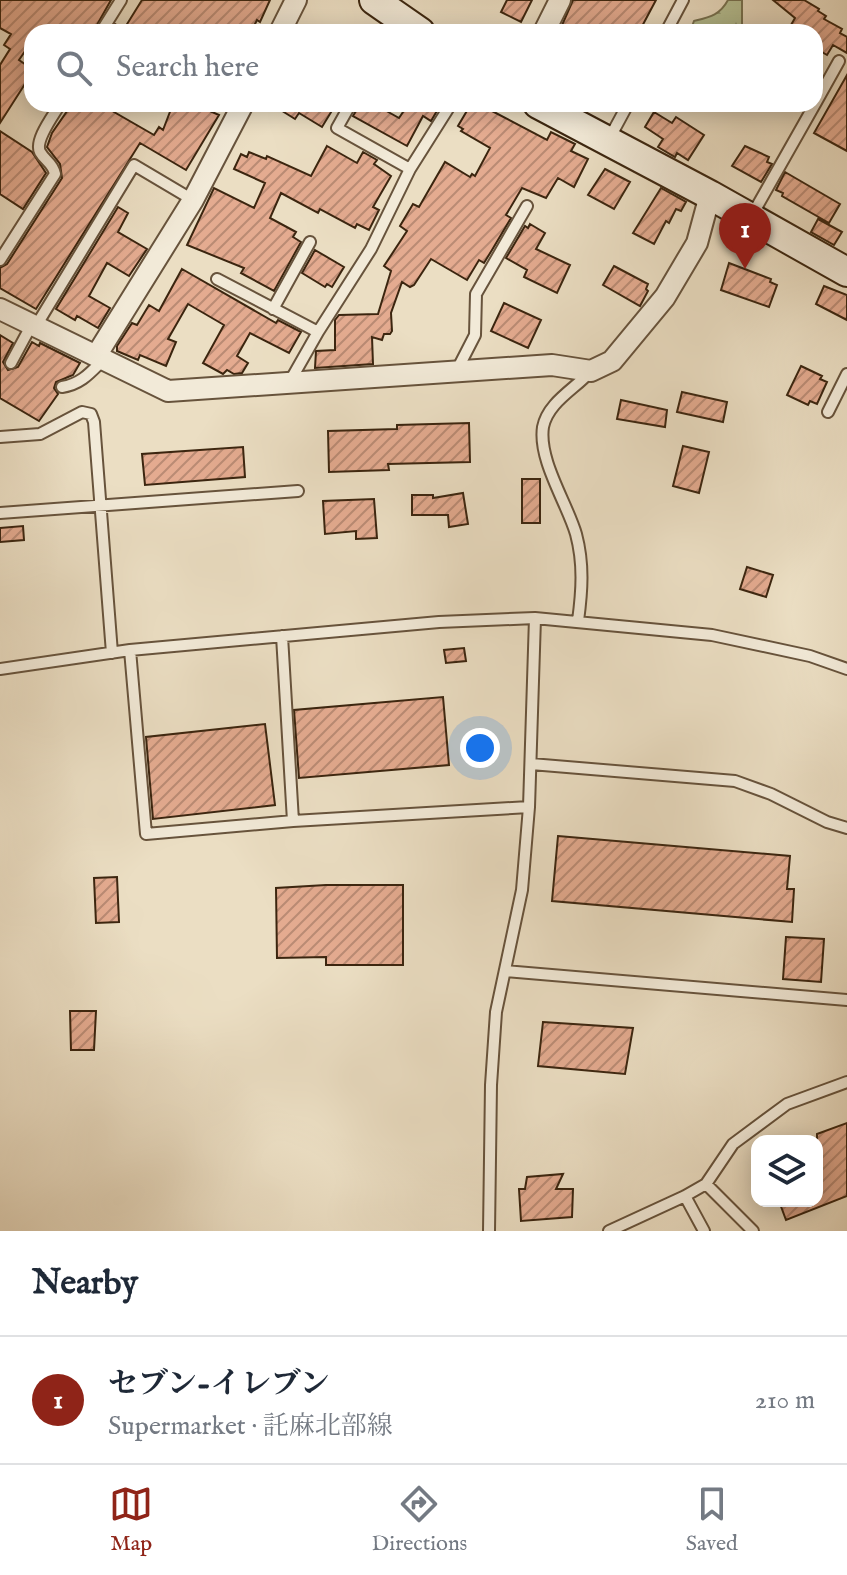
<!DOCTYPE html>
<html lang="en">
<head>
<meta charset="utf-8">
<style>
  :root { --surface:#fff; --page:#f2f2f3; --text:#1f2937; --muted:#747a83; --line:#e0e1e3; --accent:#8f2418 }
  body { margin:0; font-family:"IM FELL English","Noto Serif JP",serif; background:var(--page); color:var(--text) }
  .controls { position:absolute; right:24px; bottom:24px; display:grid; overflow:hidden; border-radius:16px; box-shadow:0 4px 20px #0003 }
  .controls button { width:72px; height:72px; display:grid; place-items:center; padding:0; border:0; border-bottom:2px solid var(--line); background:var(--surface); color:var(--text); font:40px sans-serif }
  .you { position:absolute; left:480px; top:748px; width:28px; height:28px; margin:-20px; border:6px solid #fff; border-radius:50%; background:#1a73e8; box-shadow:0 0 0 12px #1a73e833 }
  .badge { display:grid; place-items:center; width:52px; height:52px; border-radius:50%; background:var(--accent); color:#fff; font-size:26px; font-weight:700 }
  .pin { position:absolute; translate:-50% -66px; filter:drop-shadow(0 2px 4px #0008) }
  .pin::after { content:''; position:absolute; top:42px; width:28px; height:24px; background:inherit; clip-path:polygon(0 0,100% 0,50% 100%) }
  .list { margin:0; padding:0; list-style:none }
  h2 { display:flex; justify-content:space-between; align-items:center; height:104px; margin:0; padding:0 32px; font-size:34px }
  h2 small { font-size:26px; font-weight:400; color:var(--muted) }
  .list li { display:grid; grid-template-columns:52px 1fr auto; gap:24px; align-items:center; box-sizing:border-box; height:128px; padding:0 32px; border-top:2px solid var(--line) }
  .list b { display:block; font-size:30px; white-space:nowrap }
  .list p { margin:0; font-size:26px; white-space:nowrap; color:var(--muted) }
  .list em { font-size:26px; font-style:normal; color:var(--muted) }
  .icon { flex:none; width:44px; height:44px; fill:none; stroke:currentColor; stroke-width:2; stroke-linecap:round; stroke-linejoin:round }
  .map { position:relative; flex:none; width:847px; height:1231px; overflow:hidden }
  .search { position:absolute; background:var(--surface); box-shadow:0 4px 20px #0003; left:24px; right:24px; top:24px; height:88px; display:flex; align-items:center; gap:20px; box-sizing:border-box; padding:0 28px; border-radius:24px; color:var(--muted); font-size:30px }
  .sheet { height:232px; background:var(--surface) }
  nav { display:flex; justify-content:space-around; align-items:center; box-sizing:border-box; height:112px; border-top:2px solid var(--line); background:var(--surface); font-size:22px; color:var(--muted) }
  nav a { display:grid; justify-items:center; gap:4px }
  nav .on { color:var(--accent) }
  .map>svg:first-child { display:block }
  .forest { fill:url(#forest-firs); stroke:#787352; stroke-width:2 }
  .building { fill:url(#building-hatch); stroke:#3b250f; stroke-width:2 }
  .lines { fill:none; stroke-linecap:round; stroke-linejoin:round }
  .lane-casing { stroke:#67533c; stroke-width:14 }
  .street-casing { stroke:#67533c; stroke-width:24 }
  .secondary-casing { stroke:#3b250f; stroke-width:32 }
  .lane { stroke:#f2ead8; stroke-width:10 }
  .street { stroke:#f2ead8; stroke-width:20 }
  .secondary { stroke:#f2ead8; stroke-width:28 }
</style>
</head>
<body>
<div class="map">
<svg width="847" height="1231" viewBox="0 0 847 1231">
  <defs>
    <pattern id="forest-firs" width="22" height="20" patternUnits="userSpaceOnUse" patternTransform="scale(2)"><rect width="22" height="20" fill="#b6c194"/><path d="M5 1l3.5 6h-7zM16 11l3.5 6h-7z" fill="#959d77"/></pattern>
    <pattern id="building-hatch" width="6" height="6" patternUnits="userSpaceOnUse" patternTransform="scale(2)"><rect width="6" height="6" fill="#e4ab90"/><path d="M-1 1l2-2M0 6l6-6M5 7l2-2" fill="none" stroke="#ba8b74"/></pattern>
  </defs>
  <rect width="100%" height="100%" fill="#ebdec3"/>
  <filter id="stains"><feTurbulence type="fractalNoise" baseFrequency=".0025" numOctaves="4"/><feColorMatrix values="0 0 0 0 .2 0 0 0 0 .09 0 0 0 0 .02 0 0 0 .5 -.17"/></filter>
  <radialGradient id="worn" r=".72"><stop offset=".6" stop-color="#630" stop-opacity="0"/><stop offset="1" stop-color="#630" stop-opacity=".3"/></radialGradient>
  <!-- forest -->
  <path class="forest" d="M 728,0 L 742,0 L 742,32 L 690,32 L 694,21 C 710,17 720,15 728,0 Z"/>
  <!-- building -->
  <path class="building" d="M 0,0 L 111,0 L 93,32 L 32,32 L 32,41 L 19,60 L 32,69 L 32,73 L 0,123 L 0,65 L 10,49 L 4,45 L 11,34 L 0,28 Z
    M 142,0 L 270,0 L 260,22 L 257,20 L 251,32 L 110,32 L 115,24 L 124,29 Z
    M 507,0 L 532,0 L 521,22 L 501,12 Z
    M 573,0 L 656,0 L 639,32 L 559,32 Z
    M 773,0 L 804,0 L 819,9 L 818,11 L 826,16 L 824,19 L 842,29 L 840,33 L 847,37 L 847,53 L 833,45 L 827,55 L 815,48 L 815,32 L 787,32 L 795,18 Z
    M 847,75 L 847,151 L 814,133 Z
    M 72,104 L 100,104 L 154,135 L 159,127 L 163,130 L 173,104 L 194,104 L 219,115 L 186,170 L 140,143 L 36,309 L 0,288 L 0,268 L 7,264 L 62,178 L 60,164 L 47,147 L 52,133 Z
    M 271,104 L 336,104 L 322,127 L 299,113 L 295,119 Z
    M 360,104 L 374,104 L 399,118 L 407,106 L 404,104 L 441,104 L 431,121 L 423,116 L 407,146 L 353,116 Z
    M 471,104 L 496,104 L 492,111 L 547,140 L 551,132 L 575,144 L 571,151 L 588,159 L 574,187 L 558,178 L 546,198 L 522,188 L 506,215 L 511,218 L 492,250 L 484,263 L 479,260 L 467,280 L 431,259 L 414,285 L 410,287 L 402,282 L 391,313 L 392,331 L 390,334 L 384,334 L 382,340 L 372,337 L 373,364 L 315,368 L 316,351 L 335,350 L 335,320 L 339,315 L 378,314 L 391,271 L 384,266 L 407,231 L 400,226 L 413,204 L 419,207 L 445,162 L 470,177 L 472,174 L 475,176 L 490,148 L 461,131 L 463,129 L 458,126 Z
    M 654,112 L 672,123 L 676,117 L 704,135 L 688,160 L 677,153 L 675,157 L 658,147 L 663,139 L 645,127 Z
    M 0,131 L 32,152 L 46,173 L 23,209 L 0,194 Z
    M 327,146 L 357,163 L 363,152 L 377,160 L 374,164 L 391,176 L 373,207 L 379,210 L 369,230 L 357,224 L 355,228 L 320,209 L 318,213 L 281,193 L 270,218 L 296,232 L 293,237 L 301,242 L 274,291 L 241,273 L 244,268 L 187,245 L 214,188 L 254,208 L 265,183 L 234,169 L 241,154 L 247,157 L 249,152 L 266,159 L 267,156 L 311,176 Z
    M 745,146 L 769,157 L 767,162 L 772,164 L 761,182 L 732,166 Z
    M 605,169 L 630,182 L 614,209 L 588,195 Z
    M 785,172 L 840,204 L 829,223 L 782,196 L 783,193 L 776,190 Z
    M 661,188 L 686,202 L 681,211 L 676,209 L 669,223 L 666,221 L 654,244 L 633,233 Z
    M 118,207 L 128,213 L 118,232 L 147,249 L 129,276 L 107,263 L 89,296 L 110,308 L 98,328 L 77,316 L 75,320 L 56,309 Z
    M 818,219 L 842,232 L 834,245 L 811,232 Z
    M 530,224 L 545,233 L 536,249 L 570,265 L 557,293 L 524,277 L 527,270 L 506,258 L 525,226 L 528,228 Z
    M 315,250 L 344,267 L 332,287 L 327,284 L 325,287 L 302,273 Z
    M 729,263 L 771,279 L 770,282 L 777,285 L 769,307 L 721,290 Z
    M 614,266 L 648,284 L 646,289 L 648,291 L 640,306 L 603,285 Z
    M 182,269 L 276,323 L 278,320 L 301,332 L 289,353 L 250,333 L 237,356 L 248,363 L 242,373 L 234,374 L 227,370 L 223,374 L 203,363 L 224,325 L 188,304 L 168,339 L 176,342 L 166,366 L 140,355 L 138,360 L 117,351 L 117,346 L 132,323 L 137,325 L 149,305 L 159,311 Z
    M 824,286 L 847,295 L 847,320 L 816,304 Z
    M 504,303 L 541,320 L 528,348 L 491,331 Z
    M 0,335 L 13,343 L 3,362 L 8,370 L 18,367 L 32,342 L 39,346 L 40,343 L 80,363 L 73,375 L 56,382 L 54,388 L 58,394 L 39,421 L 0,398 Z
    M 801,366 L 822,376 L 820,379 L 827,382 L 817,404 L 810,401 L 808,405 L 787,395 Z
    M 682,392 L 727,402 L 723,422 L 677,412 Z
    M 621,400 L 667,410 L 665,427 L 617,419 Z
    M 469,423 L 470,462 L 388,464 L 389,470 L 329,472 L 328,431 L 397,429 L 397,425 Z
    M 683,446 L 709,452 L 699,493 L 673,486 Z
    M 243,447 L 245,477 L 145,485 L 142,454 Z
    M 522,479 L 540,479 L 540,523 L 522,523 Z
    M 463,493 L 468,524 L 449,527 L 448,515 L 412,515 L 412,495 L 433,495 L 433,498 Z
    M 374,499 L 377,538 L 356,539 L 356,531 L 325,534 L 323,501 Z
    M 23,526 L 24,540 L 0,542 L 0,528 Z
    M 747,567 L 773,575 L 766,597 L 740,589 Z
    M 464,648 L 466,661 L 446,663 L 444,650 Z
    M 443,697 L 449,765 L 299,778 L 294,710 Z
    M 265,724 L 275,805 L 153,819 L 146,737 Z
    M 558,836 L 790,856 L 787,889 L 794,889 L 792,922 L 552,901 Z
    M 117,877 L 119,922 L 96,923 L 94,878 Z
    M 326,885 L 403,885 L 403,965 L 326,965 L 326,957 L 277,958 L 276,888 Z
    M 786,937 L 824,939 L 821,982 L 783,979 Z
    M 70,1011 L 96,1011 L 94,1050 L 71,1050 Z
    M 543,1022 L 633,1028 L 625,1074 L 538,1066 Z
    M 847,1123 L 847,1196 L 786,1220 L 779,1201 L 817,1201 L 817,1134 Z
    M 563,1174 L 556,1189 L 573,1189 L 572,1217 L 521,1221 L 519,1189 L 525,1189 L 527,1177 Z"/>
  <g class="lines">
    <defs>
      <path id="lane" d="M 101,32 L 121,0
        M 666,32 L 683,0
        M 815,104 L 839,61
        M 608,141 L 628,104
        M 410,169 L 451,104
        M 751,217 L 815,104
        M 0,260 L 55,174 C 53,163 45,161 40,152 C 34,140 54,115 60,104
        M 217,279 L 318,332 L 289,383
        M 273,309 L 310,242
        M 36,326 L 134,165 L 193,200
        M 318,332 L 371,249 L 410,169 L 337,128 L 350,105 L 348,104
        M 11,363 L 32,324
        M 457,370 L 475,335 L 476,294 L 527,206
        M 62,387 C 81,384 90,373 103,360
        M 828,412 L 847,374
        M 0,437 L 40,434 L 82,412 L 91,414 L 94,422 L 112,653
        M 0,513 L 298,491
        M 578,621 C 582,591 584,564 576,534 C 567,503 538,460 543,427 C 548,402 575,389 591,371
        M 282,636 L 293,821
        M 130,650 L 146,834 L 293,821 L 529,807
        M 0,669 L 130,650 L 439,622 L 535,618 L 712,635 L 810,656 L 847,669
        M 531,764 L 735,781 L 771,794 L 827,822 L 847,828
        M 505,971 L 847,1000
        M 706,1184 L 753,1231
        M 685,1196 L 704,1231
        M 489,1231 L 491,1085 L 496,1012 L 522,890 L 529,807 L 535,618
        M 609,1231 L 685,1196 L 706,1184 L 733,1144 L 787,1104 L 847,1082"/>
      <path id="street" d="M 280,32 L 296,0
        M 544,32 L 560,0
        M 0,309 L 168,391 L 552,365 L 591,371 L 612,361 L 665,297 L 697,243 L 710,195
        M 96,356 L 193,200 L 243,104"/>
      <path id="secondary" d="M 374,0 L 420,32
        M 538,104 L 710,195 L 847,272"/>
    </defs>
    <!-- lane casing -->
    <use href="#lane" class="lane-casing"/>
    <!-- street casing -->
    <use href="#street" class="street-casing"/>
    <!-- secondary casing -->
    <use href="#secondary" class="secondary-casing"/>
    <!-- lane -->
    <use href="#lane" class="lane"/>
    <!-- street -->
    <use href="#street" class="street"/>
    <!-- secondary -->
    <use href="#secondary" class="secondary"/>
  </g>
  <rect width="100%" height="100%" filter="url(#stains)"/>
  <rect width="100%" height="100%" fill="url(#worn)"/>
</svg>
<div class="controls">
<button><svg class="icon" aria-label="layers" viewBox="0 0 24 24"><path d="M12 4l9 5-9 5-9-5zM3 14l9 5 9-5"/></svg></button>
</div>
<div class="you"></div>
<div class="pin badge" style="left:745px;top:269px">1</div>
<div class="search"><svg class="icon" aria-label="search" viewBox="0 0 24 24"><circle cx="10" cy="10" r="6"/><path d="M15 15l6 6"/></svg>Search here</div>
</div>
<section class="sheet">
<h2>Nearby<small></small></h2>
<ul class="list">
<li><span class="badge">1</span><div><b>セブン-イレブン</b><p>Supermarket · 託麻北部線</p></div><em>210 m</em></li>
</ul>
</section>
<nav>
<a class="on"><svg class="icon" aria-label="map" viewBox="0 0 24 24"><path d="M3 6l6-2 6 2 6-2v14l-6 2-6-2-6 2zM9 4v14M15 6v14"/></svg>Map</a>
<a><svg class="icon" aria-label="directions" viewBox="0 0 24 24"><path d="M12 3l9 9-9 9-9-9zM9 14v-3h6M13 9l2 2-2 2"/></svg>Directions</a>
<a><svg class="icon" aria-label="saved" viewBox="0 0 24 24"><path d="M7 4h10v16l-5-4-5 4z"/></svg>Saved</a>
</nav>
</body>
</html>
